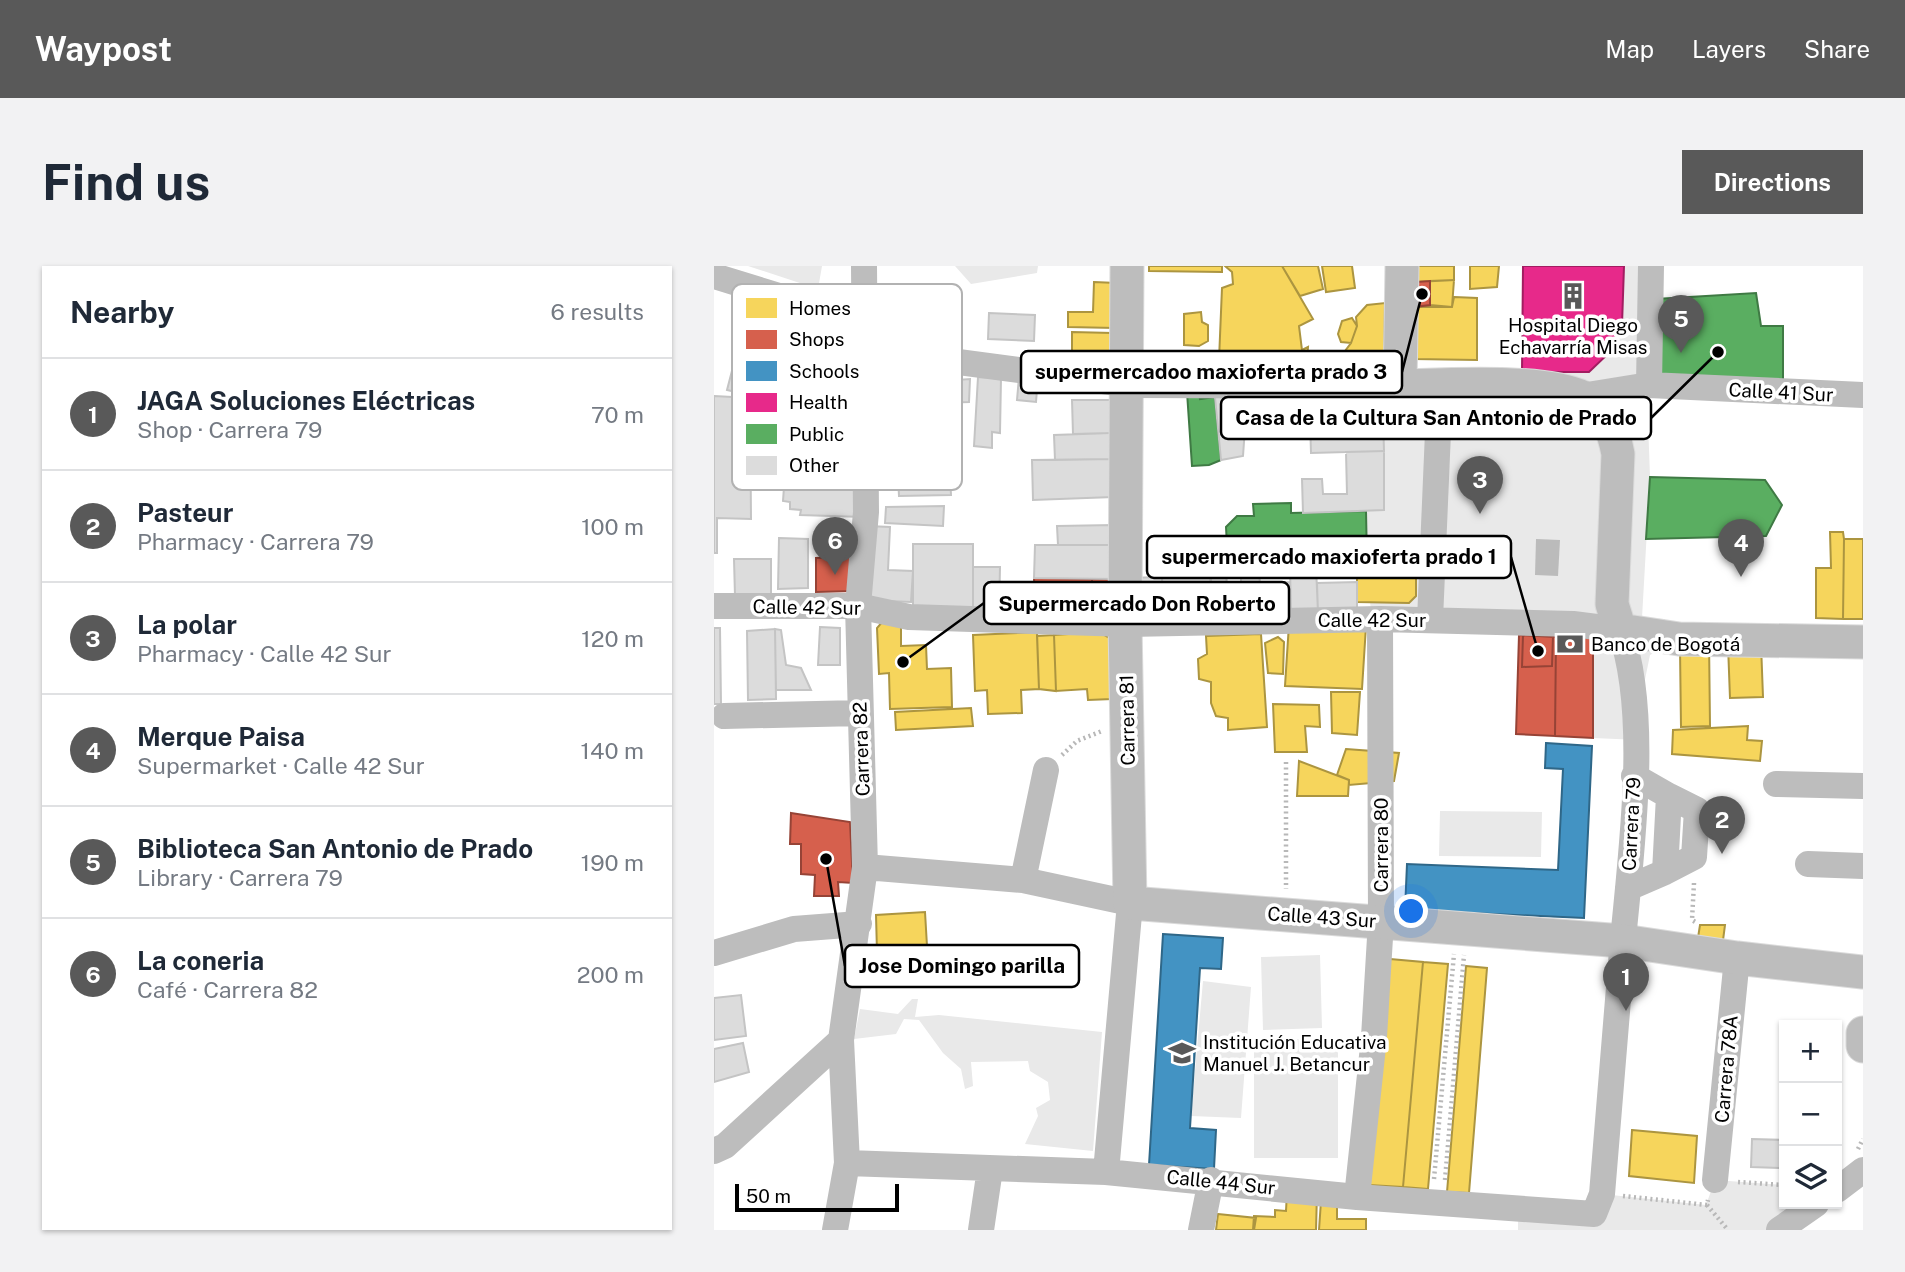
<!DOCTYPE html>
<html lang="en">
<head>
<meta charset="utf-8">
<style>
  :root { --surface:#fff; --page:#f2f2f3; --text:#1f2937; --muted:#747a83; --line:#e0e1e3; --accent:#595959 }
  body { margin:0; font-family:"Public Sans",sans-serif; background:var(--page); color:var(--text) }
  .controls { position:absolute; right:21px; bottom:21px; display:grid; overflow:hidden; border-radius:0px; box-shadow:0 2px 5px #0004 }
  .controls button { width:63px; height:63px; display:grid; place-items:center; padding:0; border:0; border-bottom:2px solid var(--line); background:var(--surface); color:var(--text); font:35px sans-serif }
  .scale { position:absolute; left:21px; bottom:18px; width:164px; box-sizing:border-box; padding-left:7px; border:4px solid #000; border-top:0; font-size:19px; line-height:24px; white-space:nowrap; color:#000; -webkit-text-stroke:5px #fff; paint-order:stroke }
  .you { position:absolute; left:698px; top:646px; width:24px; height:24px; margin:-18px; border:5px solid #fff; border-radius:50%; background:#1a73e8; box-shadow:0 0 0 10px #1a73e833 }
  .badge { display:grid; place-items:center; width:46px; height:46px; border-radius:50%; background:var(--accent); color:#fff; font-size:23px; font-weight:700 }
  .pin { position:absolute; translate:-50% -58px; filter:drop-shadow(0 2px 4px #0008) }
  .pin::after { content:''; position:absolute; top:37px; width:24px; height:21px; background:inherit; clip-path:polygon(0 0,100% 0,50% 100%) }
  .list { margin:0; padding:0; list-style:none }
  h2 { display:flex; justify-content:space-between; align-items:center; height:91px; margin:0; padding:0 28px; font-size:30px }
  h2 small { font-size:23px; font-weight:400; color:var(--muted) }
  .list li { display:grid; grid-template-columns:46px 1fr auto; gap:21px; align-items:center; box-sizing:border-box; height:112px; padding:0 28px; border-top:2px solid var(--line) }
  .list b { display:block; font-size:26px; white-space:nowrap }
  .list p { margin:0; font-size:23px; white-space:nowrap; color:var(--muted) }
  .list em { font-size:23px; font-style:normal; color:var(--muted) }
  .icon { flex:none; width:38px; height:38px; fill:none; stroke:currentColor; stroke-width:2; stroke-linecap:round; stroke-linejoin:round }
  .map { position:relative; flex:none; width:1149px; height:964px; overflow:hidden; border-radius:0px }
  header { display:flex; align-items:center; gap:42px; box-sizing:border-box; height:98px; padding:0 35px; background:var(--accent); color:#fff }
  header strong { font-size:33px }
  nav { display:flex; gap:38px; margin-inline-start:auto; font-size:24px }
  .intro { display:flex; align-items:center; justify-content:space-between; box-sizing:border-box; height:168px; padding:0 42px }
  h1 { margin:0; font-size:49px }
  .button { padding:18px 32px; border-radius:0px; background:var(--accent); color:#fff; font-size:24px; font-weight:700 }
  main { display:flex; gap:42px; padding:0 42px }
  aside { flex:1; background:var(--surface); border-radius:0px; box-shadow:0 2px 5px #0004 }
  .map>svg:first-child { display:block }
  .green { fill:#e9e9e9 }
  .water { fill:#bbb }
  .homes { fill:#f6d55c; stroke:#ac9540; stroke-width:2 }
  .shops { fill:#d6604d; stroke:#964336; stroke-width:2 }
  .schools { fill:#4393c3; stroke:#2f6788; stroke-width:2 }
  .health { fill:#e7298a; stroke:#a21d61; stroke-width:2 }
  .public { fill:#5aae61; stroke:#3f7a44; stroke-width:2 }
  .building { fill:#dcdcdc; stroke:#c4c4c4; stroke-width:2 }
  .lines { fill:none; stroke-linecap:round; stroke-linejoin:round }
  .major-casing { stroke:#dbdbdb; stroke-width:35 }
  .path { stroke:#b8b8b8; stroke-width:4.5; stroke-dasharray:2 3.5; stroke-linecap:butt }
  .minor { stroke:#bdbdbd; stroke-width:26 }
  .major { stroke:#bdbdbd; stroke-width:33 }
  .labels { text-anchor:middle; stroke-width:7; stroke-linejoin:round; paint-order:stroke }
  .poi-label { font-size:19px; fill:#000; stroke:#fff; text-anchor:start }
  .street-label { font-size:19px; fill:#000; stroke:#fff }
  .key { fill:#fff; stroke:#b2b2b2; stroke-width:2 }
  .key-label { font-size:19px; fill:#000 }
  .leader { fill:none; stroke:#000; stroke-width:2.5 }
  .callout-dot { fill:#000; stroke:#fff; stroke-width:2.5 }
  .callout { fill:#fff; stroke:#000; stroke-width:2.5 }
  .callout-label { font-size:21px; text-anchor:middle; font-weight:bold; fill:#000 }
</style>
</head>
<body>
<header>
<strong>Waypost</strong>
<nav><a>Map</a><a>Layers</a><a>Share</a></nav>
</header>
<div class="intro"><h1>Find us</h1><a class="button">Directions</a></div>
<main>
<aside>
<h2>Nearby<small>6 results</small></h2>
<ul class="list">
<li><span class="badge">1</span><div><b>JAGA Soluciones Eléctricas</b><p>Shop · Carrera 79</p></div><em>70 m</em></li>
<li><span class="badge">2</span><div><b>Pasteur</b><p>Pharmacy · Carrera 79</p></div><em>100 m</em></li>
<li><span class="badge">3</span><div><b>La polar</b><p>Pharmacy · Calle 42 Sur</p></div><em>120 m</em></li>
<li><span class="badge">4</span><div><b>Merque Paisa</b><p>Supermarket · Calle 42 Sur</p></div><em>140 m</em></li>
<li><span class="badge">5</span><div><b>Biblioteca San Antonio de Prado</b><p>Library · Carrera 79</p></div><em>190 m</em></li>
<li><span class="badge">6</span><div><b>La coneria</b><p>Café · Carrera 82</p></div><em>200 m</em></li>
</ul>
</aside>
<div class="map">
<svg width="1149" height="964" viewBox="0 0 1149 964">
  <rect width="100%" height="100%" fill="#fff"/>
  <!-- green -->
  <path class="green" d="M 34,0 L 108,0 L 104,23 Z
    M 241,0 L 324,0 L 323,7 L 257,18 Z
    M 910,0 L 936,0 L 933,128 L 936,211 L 928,352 L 951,353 L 951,381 L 936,389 L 926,438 L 925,474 L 879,472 L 879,372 L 842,371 L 657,345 L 651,292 L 652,245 L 670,244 L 668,119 L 701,107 L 875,106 L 908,59 Z
    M 726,545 L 828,546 L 827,591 L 725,590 Z
    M 606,689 L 608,762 L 549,764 L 547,691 Z
    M 489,715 L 537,721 L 527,852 L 477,850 Z
    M 198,733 L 204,733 L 201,751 L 225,749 L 388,766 L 379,885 L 311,878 L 324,850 L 322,842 L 336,834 L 334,816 L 316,805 L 314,795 L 257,796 L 259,820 L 251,823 L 247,803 L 229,787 L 205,754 L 190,753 L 182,768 L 140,773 L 146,743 L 184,748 Z
    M 540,773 L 624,773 L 624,892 L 540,892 Z
    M 1001,914 L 1070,919 L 1070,938 L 1102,938 L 1081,964 L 804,964 L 804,945 L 869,949 L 888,928 L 992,939 Z"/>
  <!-- water -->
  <path class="water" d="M 822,273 L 846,274 L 844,310 L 821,309 Z"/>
  <!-- homes -->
  <path class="homes" d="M 435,0 L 508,0 L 508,6 L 435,5 Z
    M 511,0 L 568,0 L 599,53 L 585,60 L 588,84 L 594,81 L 593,95 L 578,96 L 567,86 L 545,93 L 524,90 L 505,94 L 508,22 L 519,18 L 518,6 Z
    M 568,0 L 604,0 L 609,23 L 586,30 Z
    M 608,0 L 638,0 L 641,22 L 612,26 Z
    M 702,0 L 740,0 L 740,14 L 702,16 Z
    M 756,0 L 785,0 L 783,21 L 756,23 Z
    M 740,14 L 738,41 L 716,39 L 716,15 Z
    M 380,16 L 402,17 L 401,62 L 354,61 L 354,46 L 379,46 Z
    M 740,31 L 763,32 L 763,94 L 700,93 L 700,41 L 738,41 Z
    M 671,37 L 670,97 L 625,93 L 637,77 L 643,60 L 642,51 L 653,39 Z
    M 487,46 L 488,56 L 494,59 L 494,75 L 485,80 L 470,79 L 470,48 Z
    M 638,52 L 643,60 L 637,77 L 627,76 L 624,68 L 628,55 Z
    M 358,66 L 398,67 L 397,89 L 358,88 Z
    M 668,119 L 669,151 L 596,152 L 596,125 Z
    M 1116,266 L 1129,266 L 1130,273 L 1129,353 L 1102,352 L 1102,302 L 1117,302 Z
    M 1130,273 L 1149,273 L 1149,353 L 1129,353 Z
    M 664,294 L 666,308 L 702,310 L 702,330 L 695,337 L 643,336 L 643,295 Z
    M 187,354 L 187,380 L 212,379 L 213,403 L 237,402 L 238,441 L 176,443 L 175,407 L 165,408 L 163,362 L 169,355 Z
    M 575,358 L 652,360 L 648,423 L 571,420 Z
    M 323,366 L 325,423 L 307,424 L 308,447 L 274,448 L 273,424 L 261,425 L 259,369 Z
    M 385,366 L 397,373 L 398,433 L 374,434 L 373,423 L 342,425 L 340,369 Z
    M 547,368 L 553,461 L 514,464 L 514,452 L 502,450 L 497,437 L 497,416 L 485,413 L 484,393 L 493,388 L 492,370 Z
    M 340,369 L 342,425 L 325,423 L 323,370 Z
    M 564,371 L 570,376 L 569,408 L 554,407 L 551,377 Z
    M 995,373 L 996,460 L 967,461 L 966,383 Z
    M 1047,378 L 1049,431 L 1016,432 L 1014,379 Z
    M 617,426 L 646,426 L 643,469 L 618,467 Z
    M 559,438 L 605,439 L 606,461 L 591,460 L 593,486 L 561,486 Z
    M 257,442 L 259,460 L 182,464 L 181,446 Z
    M 1034,460 L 1033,474 L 1048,475 L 1046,495 L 958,488 L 959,464 Z
    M 632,483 L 685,487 L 680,515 L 635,519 L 635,514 L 623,509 Z
    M 585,495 L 635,514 L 634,530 L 583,530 Z
    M 211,646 L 213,680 L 163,686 L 162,649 Z
    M 986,659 L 1011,659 L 1008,682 L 983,678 Z
    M 676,693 L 709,696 L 689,921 L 655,919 Z
    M 709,696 L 734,698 L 714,923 L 689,921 Z
    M 752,700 L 773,702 L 755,927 L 733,926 Z
    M 918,864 L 983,870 L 980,917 L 915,910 Z
    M 573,926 L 603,927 L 602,964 L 539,964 L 540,950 L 561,951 L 561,944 L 572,945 Z
    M 607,935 L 623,936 L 623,953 L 652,953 L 652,964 L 605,964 Z
    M 504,948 L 542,952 L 540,964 L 502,964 Z"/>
  <!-- shops -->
  <path class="shops" d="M 716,15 L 716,39 L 700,41 L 702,16 Z
    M 139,290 L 140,325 L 102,326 L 102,292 Z
    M 320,312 L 378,313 L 378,328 L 362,327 L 362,349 L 321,348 Z
    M 378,313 L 400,313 L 399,350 L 362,349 L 362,327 L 378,328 Z
    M 805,369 L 842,371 L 841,470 L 802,468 Z
    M 809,369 L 839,370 L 838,400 L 808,401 Z
    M 842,371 L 879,372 L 879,472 L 841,470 Z
    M 77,547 L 136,556 L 139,617 L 124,616 L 125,630 L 100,630 L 101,609 L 87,608 L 87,578 L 76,578 Z"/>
  <!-- schools -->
  <path class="schools" d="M 832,477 L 878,480 L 870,652 L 691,644 L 693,598 L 844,604 L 849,503 L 831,502 Z
    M 449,668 L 509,672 L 507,703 L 486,702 L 476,862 L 502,864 L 500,903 L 435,899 Z"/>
  <!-- health -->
  <path class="health" d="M 809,0 L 910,0 L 908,59 L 897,85 L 875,106 L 808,106 Z"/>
  <!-- public -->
  <path class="public" d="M 1042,27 L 1047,60 L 1069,60 L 1069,119 L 939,113 L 942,33 Z
    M 485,124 L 486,133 L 501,131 L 507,194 L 495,199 L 478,200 L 473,126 Z
    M 936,211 L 1051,214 L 1068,239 L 1052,270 L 932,273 Z
    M 577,237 L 577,247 L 652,245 L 653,295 L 643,295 L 628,287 L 578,287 L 578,294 L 545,294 L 544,287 L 525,287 L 513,280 L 512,261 L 523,250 L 540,250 L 539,238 Z"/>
  <!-- building -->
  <path class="building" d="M 275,47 L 321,49 L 320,75 L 274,73 Z
    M 32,51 L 57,55 L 39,130 L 13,124 Z
    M 264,111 L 287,112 L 286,167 L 278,166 L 278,182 L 260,180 Z
    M 305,111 L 324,111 L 322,136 L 303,134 Z
    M 256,113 L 255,136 L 226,137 L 229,115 Z
    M 0,130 L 36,132 L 37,253 L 3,252 L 3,287 L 0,287 Z
    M 540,130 L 543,162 L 531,162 L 529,190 L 507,194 L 501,131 Z
    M 358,134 L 396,134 L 397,167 L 359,168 Z
    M 669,151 L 670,185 L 597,187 L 596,152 Z
    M 397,167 L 397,193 L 341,194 L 340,169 Z
    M 670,185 L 670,244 L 589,247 L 588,213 L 608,213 L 609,228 L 633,228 L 632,186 Z
    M 230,191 L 230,207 L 236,209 L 237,229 L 185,230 L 183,192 Z
    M 397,193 L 399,231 L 319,234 L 318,194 Z
    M 70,221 L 150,223 L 149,251 L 86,249 L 87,244 L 76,243 L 76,236 L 69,235 Z
    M 230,240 L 229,260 L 171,257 L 172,241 Z
    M 400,259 L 400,279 L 344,279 L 343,260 Z
    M 154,260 L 176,261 L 174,304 L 199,305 L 197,336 L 151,334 Z
    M 65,272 L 94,273 L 94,322 L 64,323 Z
    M 199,278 L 259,278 L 259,348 L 199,347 Z
    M 321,279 L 400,279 L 400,313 L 320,312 Z
    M 20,293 L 57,293 L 57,330 L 21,330 Z
    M 512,296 L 513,326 L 527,326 L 527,297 L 545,297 L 547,350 L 497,351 L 496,297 Z
    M 602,300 L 604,347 L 577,348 L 576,301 Z
    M 259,301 L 286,301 L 285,348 L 259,348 Z
    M 497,310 L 497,351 L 449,352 L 448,311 Z
    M 448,311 L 449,352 L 414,352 L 413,312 Z
    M 576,316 L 577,348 L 547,350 L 546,317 Z
    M 643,316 L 643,346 L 604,347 L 603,317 Z
    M 106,361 L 126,362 L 126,399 L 104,399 Z
    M 0,362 L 6,362 L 7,438 L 0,438 Z
    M 61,363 L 62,433 L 34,434 L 33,365 Z
    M 61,363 L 67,364 L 72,399 L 87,402 L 97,424 L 62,424 Z
    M 27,729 L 32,770 L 0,774 L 0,732 Z
    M 29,777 L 35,806 L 0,816 L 0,783 Z
    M 1038,873 L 1070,874 L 1070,902 L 1037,901 Z"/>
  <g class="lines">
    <defs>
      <path id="major" d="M 413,0 L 411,357 L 416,637 L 909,675 L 1023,692 L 1149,706
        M 688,0 L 686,120 C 731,119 830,113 868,131 C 891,141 900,165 904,188 L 898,338 L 906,364 L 965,373 L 1149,376
        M 1149,767 L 1149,780"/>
    </defs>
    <!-- major casing -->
    <use href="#major" class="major-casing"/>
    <!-- path -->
    <path class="path" d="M 348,489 L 363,475 L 388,465
      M 572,496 L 572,623
      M 980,617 L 978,654 L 983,657
      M 1144,883 L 1149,873
      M 720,913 L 740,688
      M 731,914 L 750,689
      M 1024,916 L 1070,919
      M 909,930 L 993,939 L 994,934
      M 993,939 L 1014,964"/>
    <!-- minor -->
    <path class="minor" d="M 0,10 L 120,47 L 152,63 L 184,88 L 419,119 L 686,120
      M 935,119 L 937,0
      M 867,130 L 935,119 L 1149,129
      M 0,340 L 144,340 L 195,351 L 413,358 L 666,353 L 859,358 L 906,364 C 937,450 916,593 908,685 C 901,766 895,847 888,928 L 880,948 L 643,931 L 392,906 L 133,897
      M 716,354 L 726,119
      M 10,450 L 146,447
      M 1062,518 L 1149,520
      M 1094,598 L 1149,600
      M 151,601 L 309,614 L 416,637 L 392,906
      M 951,606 L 980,591 L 983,544 L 955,530
      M 309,614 L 332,504
      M 914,622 L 951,606 L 955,530 L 920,510
      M 0,687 L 80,663 L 145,658
      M 0,885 L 11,880 L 127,774
      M 1001,914 L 1023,692
      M 1123,924 L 1149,904
      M 643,931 L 660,771 L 667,655 L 666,353
      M 121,964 L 133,897 L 127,774 L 151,601 L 144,340 L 152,246 L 150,0
      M 267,964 L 276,903
      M 487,964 L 497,914
      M 1065,964 L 1102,938"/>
    <!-- major -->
    <use href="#major" class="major"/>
  </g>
  <!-- icons -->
  <defs>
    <symbol id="building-bare" viewBox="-9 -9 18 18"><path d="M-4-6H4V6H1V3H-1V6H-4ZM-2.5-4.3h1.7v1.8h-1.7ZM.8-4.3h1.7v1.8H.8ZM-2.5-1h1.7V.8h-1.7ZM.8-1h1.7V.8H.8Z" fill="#595959" stroke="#fff" stroke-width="2.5" paint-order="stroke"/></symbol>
    <symbol id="bank-bare" viewBox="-9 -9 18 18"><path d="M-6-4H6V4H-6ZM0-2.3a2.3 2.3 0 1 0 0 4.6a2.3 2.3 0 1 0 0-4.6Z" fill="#595959" stroke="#fff" stroke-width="2.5" paint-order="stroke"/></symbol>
    <symbol id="school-bare" viewBox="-9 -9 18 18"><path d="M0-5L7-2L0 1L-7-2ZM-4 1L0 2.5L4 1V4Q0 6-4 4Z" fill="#595959" stroke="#fff" stroke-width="2.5" paint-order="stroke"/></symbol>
  </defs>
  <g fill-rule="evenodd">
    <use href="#building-bare" x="840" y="11" width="38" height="38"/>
    <use href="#bank-bare" x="837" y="359" width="38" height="38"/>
    <use href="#school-bare" x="449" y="768" width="38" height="38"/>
  </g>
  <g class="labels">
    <!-- poi labels -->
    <g class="poi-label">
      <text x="859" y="66" text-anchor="middle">Hospital Diego<tspan x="859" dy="22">Echavarría Misas</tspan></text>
      <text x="877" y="385">Banco de Bogotá</text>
      <text x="489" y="783">Institución Educativa<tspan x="489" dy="22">Manuel J. Betancur</tspan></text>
    </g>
    <!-- street labels -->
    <g class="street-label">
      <text transform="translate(1067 126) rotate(3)" y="7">Calle 41 Sur</text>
      <text transform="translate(93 341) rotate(1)" y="7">Calle 42 Sur</text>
      <text x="658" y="361">Calle 42 Sur</text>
      <text transform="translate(413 454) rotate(-91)" y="7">Carrera 81</text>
      <text transform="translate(147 483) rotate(-92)" y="7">Carrera 82</text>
      <text transform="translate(917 558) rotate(-87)" y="7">Carrera 79</text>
      <text transform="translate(667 579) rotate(-90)" y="7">Carrera 80</text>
      <text transform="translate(608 651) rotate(4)" y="7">Calle 43 Sur</text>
      <text transform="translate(1012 803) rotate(-85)" y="7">Carrera 78A</text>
      <text transform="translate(507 916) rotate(6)" y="7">Calle 44 Sur</text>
    </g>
  </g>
  <!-- legend -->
  <rect x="18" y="18" width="230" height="206" rx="10" class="key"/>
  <rect x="32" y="32" width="31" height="20" fill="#f6d55c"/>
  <rect x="32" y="64" width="31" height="19" fill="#d6604d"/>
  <rect x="32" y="95" width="31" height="20" fill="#4393c3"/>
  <rect x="32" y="127" width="31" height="19" fill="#e7298a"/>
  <rect x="32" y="158" width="31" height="20" fill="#5aae61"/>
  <rect x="32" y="190" width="31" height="19" fill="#dcdcdc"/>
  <g class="key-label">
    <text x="75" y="49">Homes</text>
    <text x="75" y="80">Shops</text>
    <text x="75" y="112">Schools</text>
    <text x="75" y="143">Health</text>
    <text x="75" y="175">Public</text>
    <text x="75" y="206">Other</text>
  </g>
  <!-- callouts -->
  <path class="leader" d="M708 28L688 106M1004 86L937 152M824 385L797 291M189 396L270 337M112 593L131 700"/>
  <g class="callout-dot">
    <circle cx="708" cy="28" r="7"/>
    <circle cx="1004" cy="86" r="7"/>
    <circle cx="824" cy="385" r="7"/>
    <circle cx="189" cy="396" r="7"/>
    <circle cx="112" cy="593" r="7"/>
  </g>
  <g class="callout">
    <rect x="307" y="85" width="381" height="42" rx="7"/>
    <rect x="507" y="131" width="430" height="42" rx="7"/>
    <rect x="433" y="270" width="364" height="42" rx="7"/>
    <rect x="270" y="316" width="305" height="42" rx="7"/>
    <rect x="131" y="679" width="234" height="42" rx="7"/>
  </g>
  <g class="callout-label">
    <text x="497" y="113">supermercadoo maxioferta prado 3</text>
    <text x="722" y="159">Casa de la Cultura San Antonio de Prado</text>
    <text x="615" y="298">supermercado maxioferta prado 1</text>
    <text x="423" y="345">Supermercado Don Roberto</text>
    <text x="248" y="707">Jose Domingo parilla</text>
  </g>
</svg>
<div class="controls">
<button>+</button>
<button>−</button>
<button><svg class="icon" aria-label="layers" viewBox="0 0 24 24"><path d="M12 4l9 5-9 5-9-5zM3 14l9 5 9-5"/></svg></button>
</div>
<div class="scale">50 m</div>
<div class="you"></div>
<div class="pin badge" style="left:912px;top:745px">1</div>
<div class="pin badge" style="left:1008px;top:588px">2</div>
<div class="pin badge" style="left:766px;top:248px">3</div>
<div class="pin badge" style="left:1027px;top:311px">4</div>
<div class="pin badge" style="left:967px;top:87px">5</div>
<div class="pin badge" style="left:121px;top:309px">6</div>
</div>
</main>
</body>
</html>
